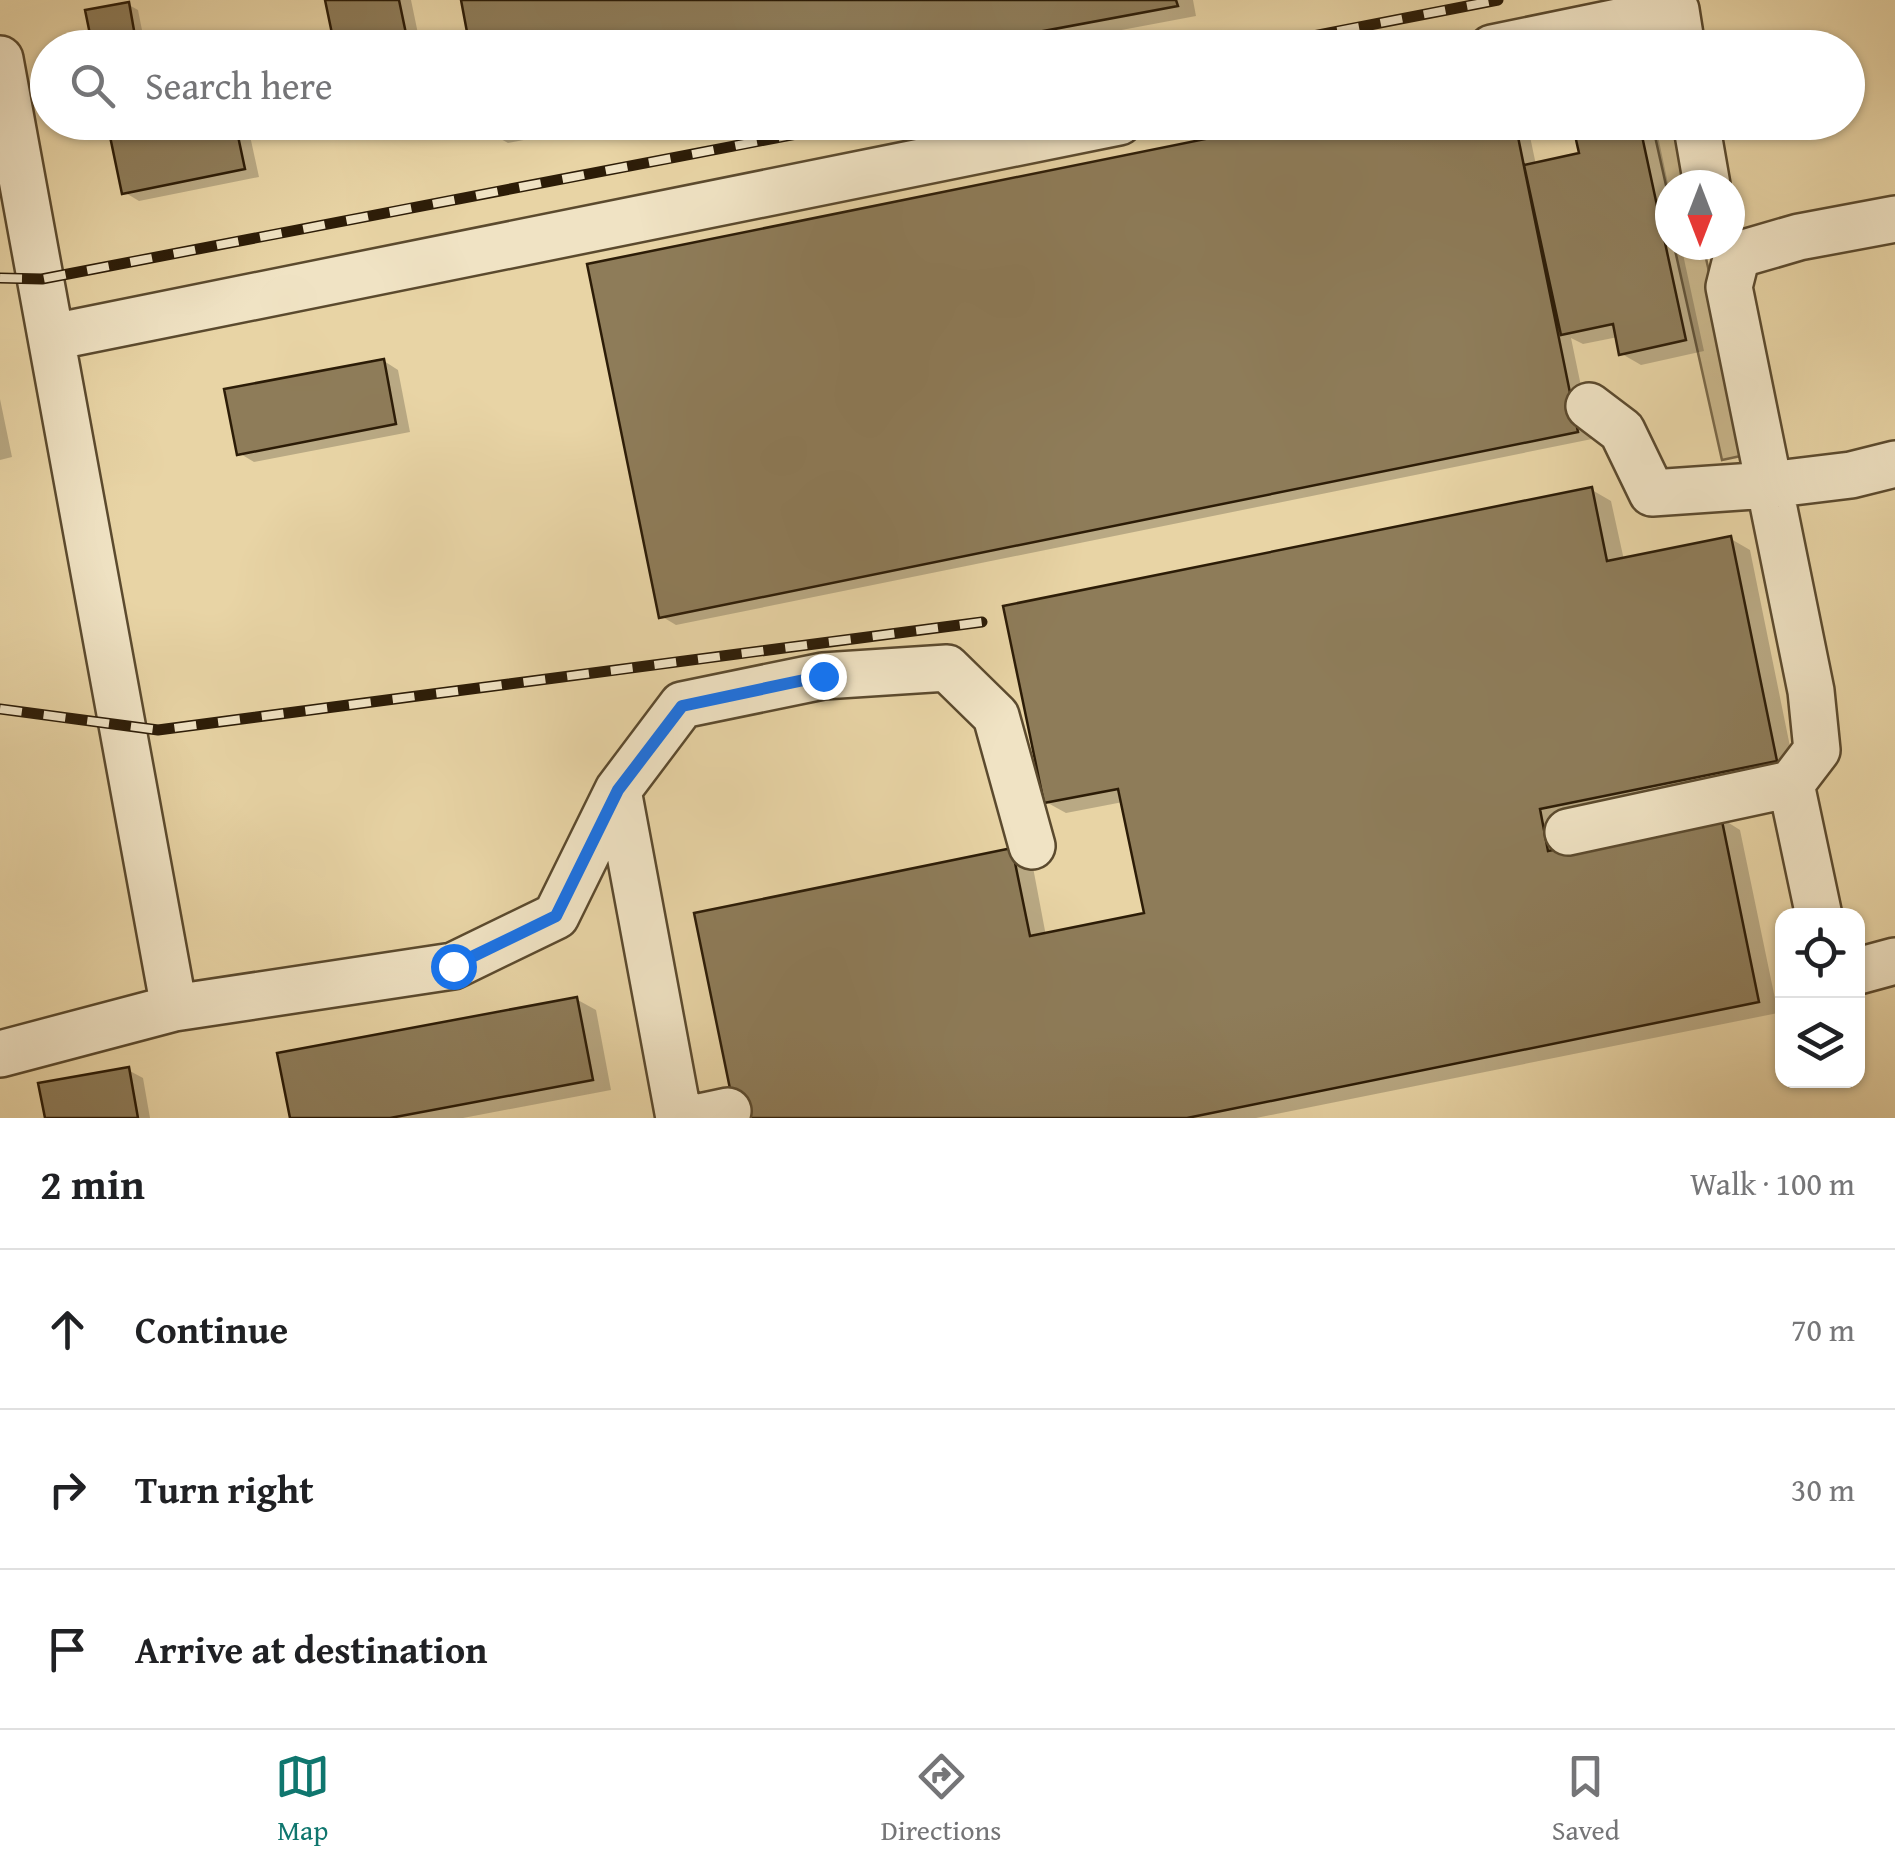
<!DOCTYPE html>
<html lang="en">
<head>
<meta charset="utf-8">
<style>
  :root { --surface:#fff; --page:#f2f2f2; --text:#202124; --muted:#757577; --line:#e0e0e0; --accent:#0f766e }
  body { margin:0; font-family:"Gentium Book Plus",serif; background:var(--page); color:var(--text) }
  .controls { position:absolute; right:30px; bottom:30px; display:grid; overflow:hidden; border-radius:20px; box-shadow:0 2px 8px #0004 }
  .controls button { width:90px; height:90px; display:grid; place-items:center; padding:0; border:0; border-bottom:2px solid var(--line); background:var(--surface); color:var(--text); font:50px sans-serif }
  .compass { position:absolute; left:1655px; top:170px; width:90px; height:90px; border-radius:50%; background:var(--surface); box-shadow:0 2px 8px #0004; rotate:180deg }
  .stop { position:absolute; width:30px; height:30px; margin:-22px; border:8px solid #1a73e8; border-radius:50%; background:#fff }
  .stop.end { background:#1a73e8; border-color:#fff; box-shadow:0 2px 10px #0008 }
  .list { margin:0; padding:0; list-style:none }
  h2 { display:flex; justify-content:space-between; align-items:center; height:130px; margin:0; padding:0 40px; font-size:42px }
  h2 small { font-size:32px; font-weight:400; color:var(--muted) }
  .list li { display:grid; grid-template-columns:65px 1fr auto; gap:30px; align-items:center; box-sizing:border-box; height:160px; padding:0 40px; border-top:2px solid var(--line) }
  .list b { display:block; font-size:38px; white-space:nowrap }
  .list em { font-size:32px; font-style:normal; color:var(--muted) }
  .icon { flex:none; width:55px; height:55px; fill:none; stroke:currentColor; stroke-width:2; stroke-linecap:round; stroke-linejoin:round }
  .map { position:relative; flex:none; width:1895px; height:1118px; overflow:hidden }
  .search { position:absolute; background:var(--surface); box-shadow:0 2px 8px #0004; left:30px; right:30px; top:30px; height:110px; display:flex; align-items:center; gap:25px; box-sizing:border-box; padding:0 35px; border-radius:55px; color:var(--muted); font-size:38px }
  .sheet { height:610px; background:var(--surface) }
  nav { display:flex; justify-content:space-around; align-items:center; box-sizing:border-box; height:140px; border-top:2px solid var(--line); background:var(--surface); font-size:28px; color:var(--muted) }
  nav a { display:grid; justify-items:center; gap:5px }
  nav .on { color:var(--accent) }
  .map>svg:first-child { display:block }
  .green { fill:#c8b58a; stroke:#7a6848; stroke-width:2.5 }
  .shadow { fill:#0003 }
  .building { fill:#8e7c59; stroke:#2c1c07; stroke-width:2.5 }
  .lines { fill:none; stroke-linecap:round; stroke-linejoin:round }
  .minor-casing { stroke:#5b4a2e; stroke-width:50 }
  .minor { stroke:#f0e3c4; stroke-width:45 }
  .rail-casing { stroke:#2c1c07; stroke-width:11 }
  .rail { stroke:#f0e3c4; stroke-width:8; stroke-dasharray:22; stroke-linecap:butt }
  .route { stroke:#1a73e8; stroke-width:12 }
</style>
</head>
<body>
<div class="map">
<svg width="1895" height="1118" viewBox="0 0 1895 1118">
  <rect width="100%" height="100%" fill="#e8d4a5"/>
  <filter id="stains"><feTurbulence type="fractalNoise" baseFrequency=".002" numOctaves="4"/><feColorMatrix values="0 0 0 0 .2 0 0 0 0 .09 0 0 0 0 .02 0 0 0 .5 -.17"/></filter>
  <radialGradient id="worn" r=".72"><stop offset=".6" stop-color="#630" stop-opacity="0"/><stop offset="1" stop-color="#630" stop-opacity=".3"/></radialGradient>
  <!-- green -->
  <path class="green" d="M 1652,123 L 1674,123 L 1686,185 L 1670,185 L 1670,203 Z
    M 1703,245 L 1750,454 L 1722,460 L 1675,250 Z"/>
  <!-- shadow -->
  <path class="shadow" d="M 328,0 L 411,0 L 421,48 L 338,48 Z
    M 464,0 L 1193,0 L 1196,16 L 1026,48 L 473,48 Z
    M 129,5 L 138,10 L 144,40 L 107,48 L 94,43 Z
    M 109,122 L 247,122 L 259,177 L 139,201 L 124,192 Z
    M 487,122 L 618,122 L 508,143 L 488,132 Z
    M 1302,122 L 1527,122 L 1536,165 L 1582,155 L 1575,122 L 1655,122 L 1670,193 L 1670,245 L 1681,245 L 1704,351 L 1641,365 L 1622,354 L 1618,337 L 1583,344 L 1571,338 L 1592,439 L 676,625 L 661,616 Z
    M 384,361 L 398,370 L 410,432 L 254,462 L 239,453 Z
    M 0,399 L 12,457 L 0,460 Z
    M 1592,490 L 1611,501 L 1624,560 L 1731,539 L 1750,550 L 1795,771 L 1721,818 L 1740,830 L 1778,1013 L 1256,1118 L 738,1118 L 1012,851 L 1032,862 L 1046,936 L 1146,915 L 1123,802 L 1066,813 L 1046,802 Z
    M 576,999 L 596,1010 L 611,1090 L 463,1118 L 292,1118 L 280,1055 Z
    M 128,1070 L 143,1078 L 150,1118 L 47,1118 L 41,1085 Z"/>
  <!-- building -->
  <path class="building" d="M 325,0 L 399,0 L 409,48 L 335,48 Z
    M 461,0 L 1176,0 L 1178,6 L 952,48 L 470,48 Z
    M 129,2 L 135,36 L 92,44 L 85,10 Z
    M 107,122 L 235,122 L 245,169 L 122,194 Z
    M 484,122 L 544,122 L 486,133 Z
    M 1289,122 L 1515,122 L 1578,432 L 659,618 L 587,264 Z
    M 1572,122 L 1639,122 L 1686,340 L 1619,355 L 1613,324 L 1561,335 L 1524,165 L 1579,153 Z
    M 384,359 L 396,424 L 237,455 L 224,389 Z
    M 1592,487 L 1607,561 L 1731,536 L 1777,761 L 1540,809 L 1548,851 L 1721,816 L 1759,1002 L 1187,1118 L 736,1118 L 694,913 L 1012,848 L 1030,936 L 1144,913 L 1118,789 L 1044,803 L 1003,606 Z
    M 577,997 L 593,1080 L 390,1118 L 290,1118 L 277,1053 Z
    M 129,1067 L 138,1118 L 45,1118 L 38,1083 Z"/>
  <g class="lines">
    <defs>
      <path id="minor" d="M 1492,48 L 1676,10 L 1682,48
        M 0,59 L 174,1008 L 0,1054
        M 1696,122 L 1707,185
        M 53,337 L 1119,122
        M 1589,406 L 1622,431 L 1652,493 L 1769,485 L 1851,475 L 1895,464
        M 1791,784 L 1819,916
        M 618,790 L 679,1118
        M 1568,832 L 1791,784 L 1817,750 L 1811,691 L 1729,287 L 1737,255 L 1799,237 L 1895,219
        M 1858,971 L 1895,961
        M 174,1008 L 453,966 L 556,916 L 618,790 L 682,705 L 823,676 L 947,668 L 996,716 L 1032,846
        M 695,1118 L 728,1111"/>
    </defs>
    <!-- minor casing -->
    <use href="#minor" class="minor-casing"/>
    <!-- minor -->
    <use href="#minor" class="minor"/>
    <defs>
      <path id="rail" d="M 1251,48 L 1498,0
        M 0,278 L 42,279 L 859,122
        M 0,709 L 158,730 L 982,622"/>
    </defs>
    <!-- rail casing -->
    <use href="#rail" class="rail-casing"/>
    <!-- rail -->
    <use href="#rail" class="rail"/>
  </g>
  <g class="lines">
    <!-- route -->
    <path class="route" d="M 453,966 L 556,916 L 618,790 L 682,706 L 823,676"/>
  </g>
  <rect width="100%" height="100%" filter="url(#stains)"/>
  <rect width="100%" height="100%" fill="url(#worn)"/>
</svg>
<div class="controls">
<button><svg class="icon" aria-label="locate" viewBox="0 0 24 24"><circle cx="12" cy="12" r="6"/><path d="M12 2v4M12 18v4M2 12h4M18 12h4"/></svg></button>
<button><svg class="icon" aria-label="layers" viewBox="0 0 24 24"><path d="M12 4l9 5-9 5-9-5zM3 14l9 5 9-5"/></svg></button>
</div>
<svg class="compass" viewBox="-18 -18 36 36"><path d="M0-13l5 13h-10z" fill="#e53935"/><path d="M0 13l5-13h-10z" fill="#757577"/></svg>
<div class="stop" style="left:453px;top:966px"></div>
<div class="stop end" style="left:823px;top:676px"></div>
<div class="search"><svg class="icon" aria-label="search" viewBox="0 0 24 24"><circle cx="10" cy="10" r="6"/><path d="M15 15l6 6"/></svg>Search here</div>
</div>
<section class="sheet">
<h2>2 min<small>Walk · 100 m</small></h2>
<ul class="list">
<li><svg class="icon" aria-label="ahead" viewBox="0 0 24 24"><path d="M12 20V5M6 11l6-6 6 6"/></svg><div><b>Continue</b></div><em>70 m</em></li>
<li><svg class="icon" aria-label="right" viewBox="0 0 24 24"><path d="M7 20v-9h11M14 6l5 5-5 5"/></svg><div><b>Turn right</b></div><em>30 m</em></li>
<li><svg class="icon" aria-label="arrive" viewBox="0 0 24 24"><path d="M6 21V4h12l-3 4 3 4H6"/></svg><div><b>Arrive at destination</b></div></li>
</ul>
</section>
<nav>
<a class="on"><svg class="icon" aria-label="map" viewBox="0 0 24 24"><path d="M3 6l6-2 6 2 6-2v14l-6 2-6-2-6 2zM9 4v14M15 6v14"/></svg>Map</a>
<a><svg class="icon" aria-label="directions" viewBox="0 0 24 24"><path d="M12 3l9 9-9 9-9-9zM9 14v-3h6M13 9l2 2-2 2"/></svg>Directions</a>
<a><svg class="icon" aria-label="saved" viewBox="0 0 24 24"><path d="M7 4h10v16l-5-4-5 4z"/></svg>Saved</a>
</nav>
</body>
</html>
